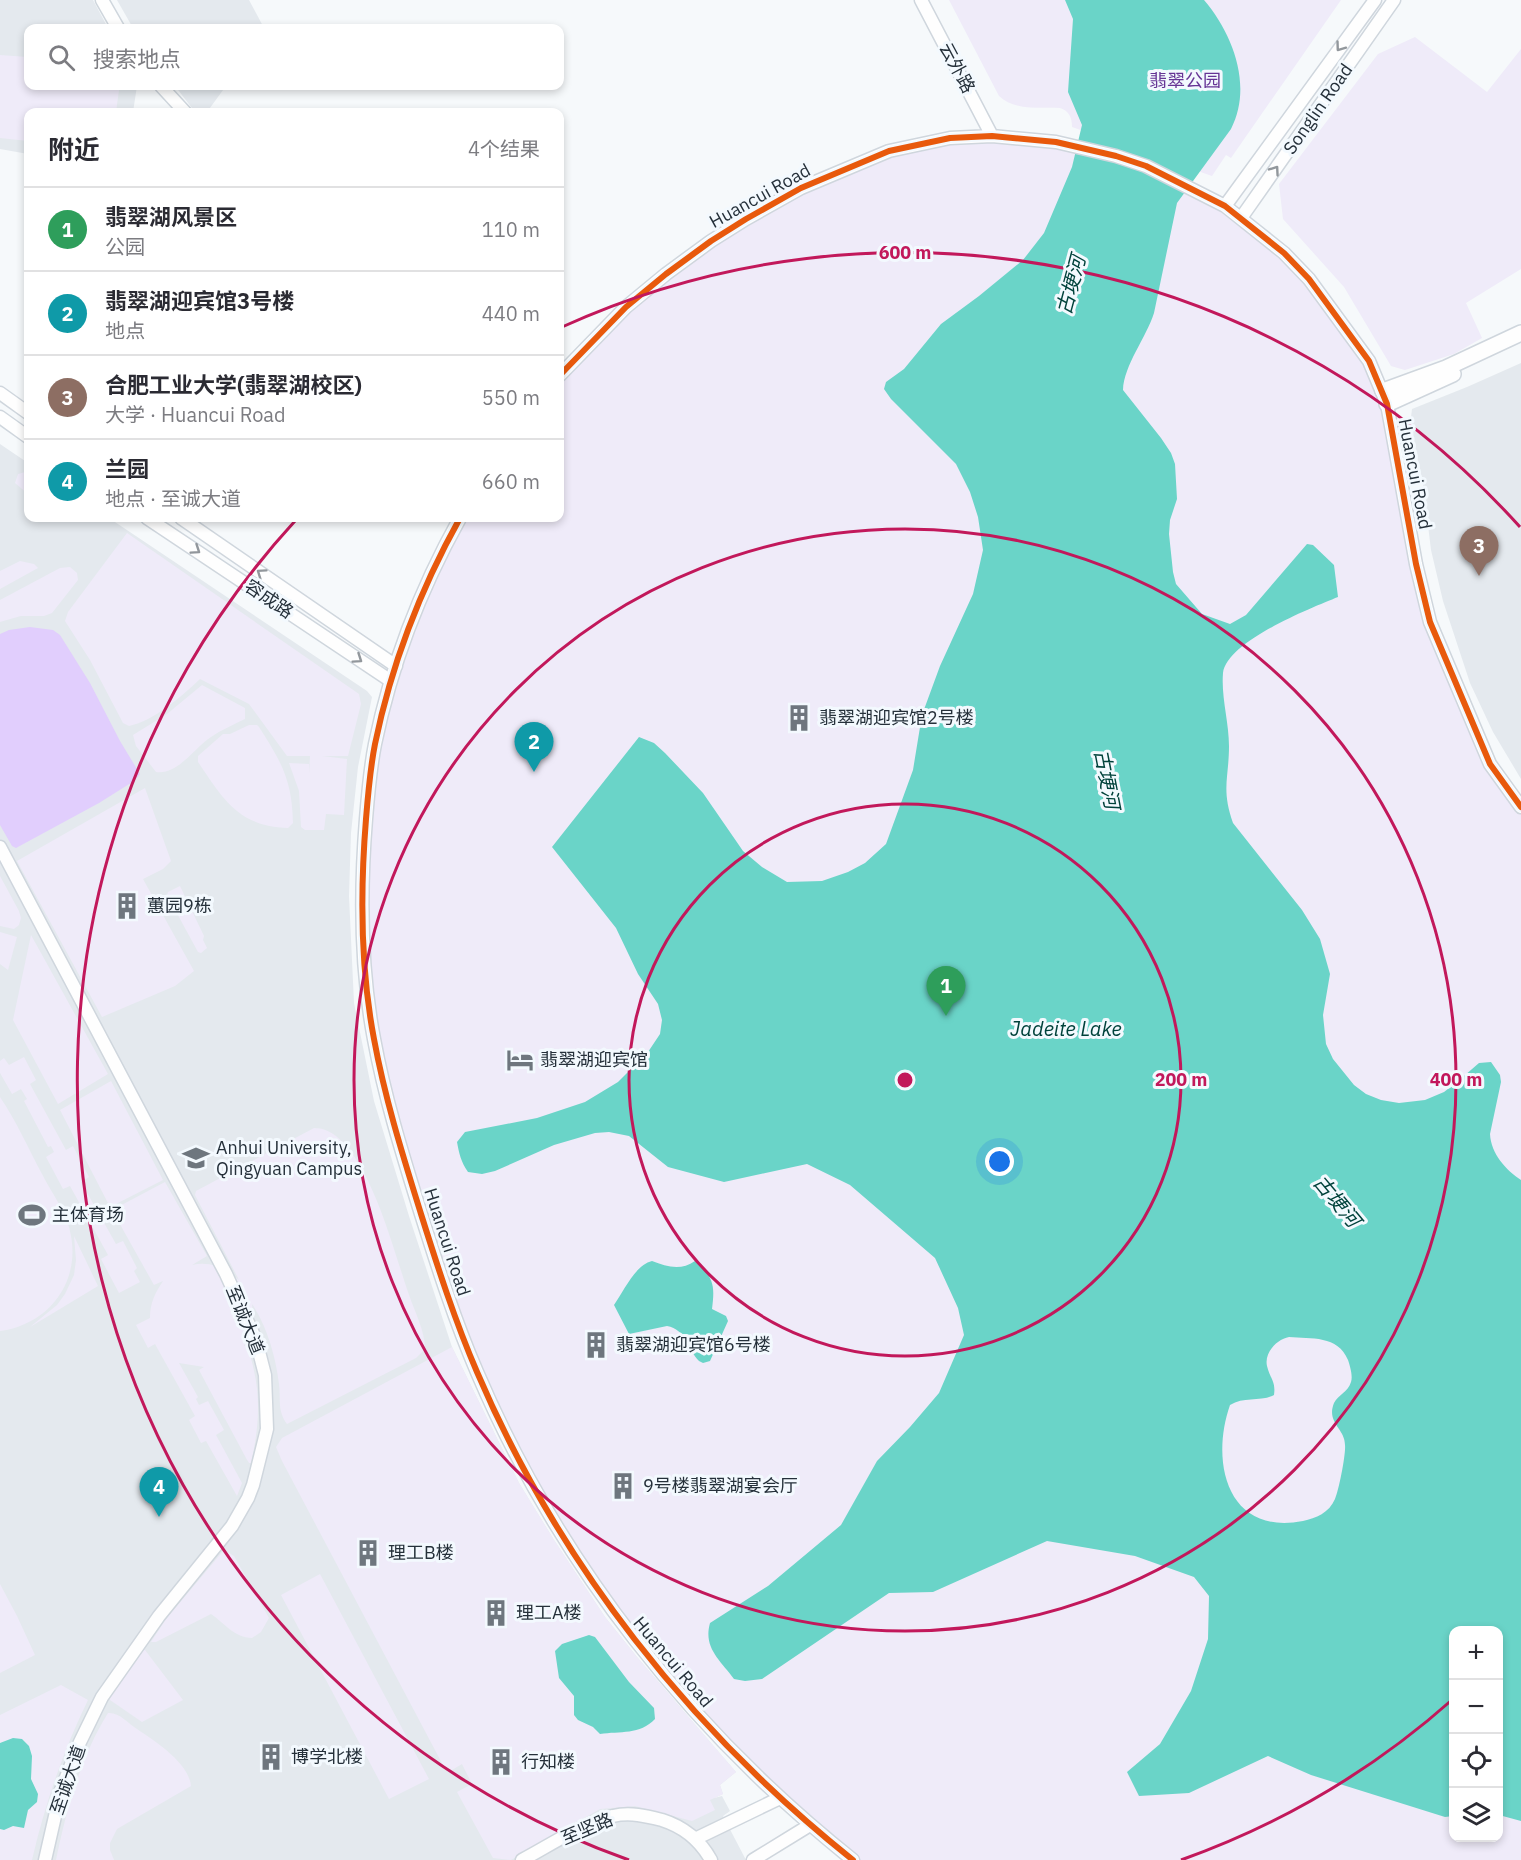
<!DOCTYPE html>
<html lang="zh">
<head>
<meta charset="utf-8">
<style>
  :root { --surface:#fff; --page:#f2f2f3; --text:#2b2b33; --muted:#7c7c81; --line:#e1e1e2; --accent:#1a73e8 }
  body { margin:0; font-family:"IBM Plex Sans","Noto Sans SC",sans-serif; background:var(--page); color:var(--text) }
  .controls { position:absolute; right:18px; bottom:18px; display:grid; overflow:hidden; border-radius:12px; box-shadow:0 3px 9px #0003 }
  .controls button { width:54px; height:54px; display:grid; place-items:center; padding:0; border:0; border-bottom:2px solid var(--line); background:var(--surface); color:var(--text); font:30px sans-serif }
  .you { position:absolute; left:1000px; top:1162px; width:21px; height:21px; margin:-15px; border:4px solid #fff; border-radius:50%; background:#1a73e8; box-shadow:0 0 0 9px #1a73e833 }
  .badge { display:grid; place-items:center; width:39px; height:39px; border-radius:50%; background:var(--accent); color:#fff; font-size:20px; font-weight:700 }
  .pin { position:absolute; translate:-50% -50px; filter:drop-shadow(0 2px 3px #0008) }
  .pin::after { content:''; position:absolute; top:32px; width:21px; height:18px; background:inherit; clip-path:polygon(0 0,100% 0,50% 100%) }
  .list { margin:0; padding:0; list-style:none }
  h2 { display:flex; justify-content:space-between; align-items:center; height:78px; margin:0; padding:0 24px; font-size:26px }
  h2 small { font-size:20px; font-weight:400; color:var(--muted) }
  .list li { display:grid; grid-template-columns:39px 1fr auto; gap:18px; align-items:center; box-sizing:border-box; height:84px; padding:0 24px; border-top:2px solid var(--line) }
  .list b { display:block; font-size:22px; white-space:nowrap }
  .list p { margin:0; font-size:20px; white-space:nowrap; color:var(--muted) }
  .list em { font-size:20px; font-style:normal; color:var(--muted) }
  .icon { flex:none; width:33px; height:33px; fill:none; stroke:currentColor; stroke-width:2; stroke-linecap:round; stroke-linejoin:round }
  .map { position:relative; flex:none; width:1521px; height:1860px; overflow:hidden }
  .search { position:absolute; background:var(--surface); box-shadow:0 3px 9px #0003; left:24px; top:24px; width:540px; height:66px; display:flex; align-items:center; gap:15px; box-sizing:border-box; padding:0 21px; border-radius:12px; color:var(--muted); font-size:22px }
  .panel { position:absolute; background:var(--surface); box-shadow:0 3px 9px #0003; left:24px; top:108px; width:540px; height:414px; border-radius:12px }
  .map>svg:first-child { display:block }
  .built { fill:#e4e9ee }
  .green { fill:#efebf9; fill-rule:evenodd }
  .forest { fill:#e1cefd }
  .water { fill:#6ad4c8; fill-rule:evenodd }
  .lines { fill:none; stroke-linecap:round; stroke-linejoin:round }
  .minor-casing { stroke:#cfd6dd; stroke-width:15 }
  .major-casing { stroke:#cfd6dd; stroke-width:18 }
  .minor { stroke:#fefefe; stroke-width:12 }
  .major { stroke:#fefefe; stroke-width:15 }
  .cycleway-casing { stroke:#f3f9fe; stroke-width:10 }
  .cycleway { stroke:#e8590c; stroke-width:6 }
  .oneway { stroke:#92979c }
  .ring { fill:none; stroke:#c2185b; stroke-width:3 }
  .labels { text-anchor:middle; stroke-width:6; stroke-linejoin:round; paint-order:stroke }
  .street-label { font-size:18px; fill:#25303a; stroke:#f3f9fe }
  .park-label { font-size:18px; fill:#663595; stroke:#f3f9fe }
  .poi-label { font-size:18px; fill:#25303a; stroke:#f3f9fe; text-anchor:start }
  .water-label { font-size:20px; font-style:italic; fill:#00423b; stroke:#f3f9fe }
  .centre { fill:#c2185b; stroke:#f3f9fe; stroke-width:3 }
  .ring-label { font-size:18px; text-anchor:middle; font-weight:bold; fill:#c2185b; stroke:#f3f9fe; stroke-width:6; stroke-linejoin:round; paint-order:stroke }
</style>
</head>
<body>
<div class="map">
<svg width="1521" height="1860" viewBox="0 0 1521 1860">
  <rect width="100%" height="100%" fill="#f6f9fb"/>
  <!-- built -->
  <path class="built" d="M 0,0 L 93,0 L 108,28 L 28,28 L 28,86 L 137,86 L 133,112 L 28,112 L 28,154 L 0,149 Z
    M 117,0 L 249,0 L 264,28 L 133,28 Z
    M 175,86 L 226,86 L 207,112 L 195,112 Z
    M 1521,363 L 1521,779 L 1493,732 L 1470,683 L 1443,601 L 1431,550 L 1423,484 L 1410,425 L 1412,409 L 1467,387 Z
    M 0,444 L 28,463 L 28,518 L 109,518 L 367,691 L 372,697 L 358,767 L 351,833 L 349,896 L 354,1003 L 374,1101 L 409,1216 L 452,1347 L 519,1483 L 554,1540 L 605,1617 L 637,1657 L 736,1772 L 720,1785 L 723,1794 L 714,1798 L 722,1796 L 730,1811 L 723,1816 L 746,1860 L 0,1860 Z"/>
  <!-- green -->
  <path class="green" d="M 949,0 L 1341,0 L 1231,158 L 1226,155 L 1212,176 L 1072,127 C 1072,117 1069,111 1060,108 C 1040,107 1015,111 999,96 Z
    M 1415,37 L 1487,92 L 1521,49 L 1521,269 L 1466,303 L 1482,338 L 1454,354 L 1405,370 L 1391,366 L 1344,287 L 1283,219 L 1279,184 L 1378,54 Z
    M 0,55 L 28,57 L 28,86 L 115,86 L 119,90 L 116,112 L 28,112 L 28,141 L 0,138 Z
    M 931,141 L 1056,142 L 1206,195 L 1309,279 L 1383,391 L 1430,622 L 1479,737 L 1521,807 L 1521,1860 L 853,1860 L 733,1753 L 586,1573 L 488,1397 L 393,1122 L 364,968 L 370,771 L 396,666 L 460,518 L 560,518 L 560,375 L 648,289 L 801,188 ZM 1454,1630 L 1498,1630 L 1498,1838 L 1454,1838 Z
    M 25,472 L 28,473 L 28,494 L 15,483 L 18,474 Z
    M 127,533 L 359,694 L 361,704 L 348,756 L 322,756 L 347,759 L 344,815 L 326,814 L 324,830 L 305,830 L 301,827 L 299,791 L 289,763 L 309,764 L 309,774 L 310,756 L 287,756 L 249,704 L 200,679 C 182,696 154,721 129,726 L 123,723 L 90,660 L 65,621 L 68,612 Z
    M 20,561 L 34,564 L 38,568 L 0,589 L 0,571 Z
    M 70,567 L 77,573 L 78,580 L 52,613 L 44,616 L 21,616 L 0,622 L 0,600 L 60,568 Z
    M 202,685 L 245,708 L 245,719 C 233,725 221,730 211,737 C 193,749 178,775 156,772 L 136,746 L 133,735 L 167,714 Z
    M 249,725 L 257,725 L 259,727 C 282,763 292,780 293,823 L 288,828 C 238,826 224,800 198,762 L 198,756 L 223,734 L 230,734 Z
    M 145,788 L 171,861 L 163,869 L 143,879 L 194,971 L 175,986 L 102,1017 L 17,861 Z
    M 0,876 L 19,911 L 21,918 L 19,925 L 14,929 L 0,926 Z
    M 180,886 L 204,936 L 203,940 L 207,948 L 201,953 L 198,952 L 167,895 L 168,892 Z
    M 0,932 L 17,937 L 8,970 L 0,964 Z
    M 31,935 L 108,1074 L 58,1104 L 13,1020 Z
    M 24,1057 L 36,1080 L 30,1084 L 66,1150 L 73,1146 L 89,1177 L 81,1182 L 116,1244 L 123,1241 L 137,1268 L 134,1271 L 140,1282 L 119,1293 L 101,1259 L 108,1255 L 70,1186 L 63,1189 L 46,1157 L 54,1152 L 51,1146 L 48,1147 L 24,1101 L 27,1099 L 21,1089 L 12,1094 L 0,1073 L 0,1061 L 4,1058 L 9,1065 Z
    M 111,1081 L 163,1180 L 110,1207 L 60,1110 Z
    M 0,1097 C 17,1122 28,1148 42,1174 C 52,1194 68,1214 71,1236 C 80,1284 47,1325 0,1331 Z
    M 314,1128 C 330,1128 341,1139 351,1152 C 378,1189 393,1248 408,1292 C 414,1310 425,1331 425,1349 L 416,1358 L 287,1424 C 277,1410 281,1400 279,1384 C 276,1358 267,1326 252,1304 C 254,1320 252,1332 244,1346 L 247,1345 C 261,1388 261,1418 251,1463 L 249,1463 L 246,1458 L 199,1370 L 204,1367 L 179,1363 L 198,1397 L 196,1399 L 199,1405 L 208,1401 L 224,1430 L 216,1435 L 242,1483 L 237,1496 L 206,1441 L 201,1443 L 189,1420 L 195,1416 L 155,1344 L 148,1348 L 136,1325 L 150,1318 C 150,1303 155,1293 163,1281 L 154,1285 L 112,1210 L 165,1182 L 207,1256 L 192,1265 C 210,1261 226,1268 239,1280 L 195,1195 L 196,1191 Z
    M 74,1236 L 98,1286 L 30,1327 L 57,1305 L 65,1294 L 74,1275 L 76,1260 Z
    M 452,1347 L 519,1483 L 554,1540 L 605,1617 L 637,1657 L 736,1772 L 720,1785 L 723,1794 L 710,1800 L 715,1810 L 692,1821 L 635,1806 L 600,1809 L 511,1860 L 493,1858 L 457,1792 L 472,1784 L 462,1764 L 452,1770 L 444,1767 L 282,1461 L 276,1447 L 282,1438 Z
    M 224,1550 L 234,1556 L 269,1618 L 261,1632 L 252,1638 C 235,1638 224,1623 211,1614 L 156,1642 L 151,1642 L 166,1619 Z
    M 320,1574 L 429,1779 L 389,1799 L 281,1595 Z
    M 0,1584 L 17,1616 L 35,1655 L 0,1673 Z
    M 141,1649 L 145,1650 L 183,1700 L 142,1722 L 110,1700 L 109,1696 Z
    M 61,1685 L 88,1700 C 63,1751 45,1804 32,1860 L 0,1860 L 0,1715 Z
    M 108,1713 C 119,1712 128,1723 137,1729 C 155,1741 189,1763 191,1786 L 117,1829 L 110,1843 L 110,1850 L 114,1860 L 56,1860 C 66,1811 81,1756 108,1713 Z"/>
  <!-- forest -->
  <path class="forest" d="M 30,627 L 53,630 L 60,635 L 90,683 L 120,741 L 140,774 L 134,781 L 99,803 L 16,848 L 12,846 L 0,825 L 0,634 L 9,630 Z"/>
  <!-- water -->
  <path class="water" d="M 1065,0 L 1204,0 C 1233,34 1253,86 1231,129 L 1177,203 L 1154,313 C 1146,338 1124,365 1123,390 L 1161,438 L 1171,453 L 1175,464 L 1177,499 L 1170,520 L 1169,534 L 1173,572 L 1176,584 L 1202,614 L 1230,624 L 1246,615 L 1307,544 L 1313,545 L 1334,565 L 1338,597 C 1311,608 1227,641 1223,673 C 1221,697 1229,722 1229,746 C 1229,778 1221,789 1233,823 L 1302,910 L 1320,939 L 1330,974 L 1323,1015 L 1326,1044 L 1333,1059 L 1354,1085 L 1366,1094 L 1381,1100 L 1399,1103 L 1425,1100 L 1444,1092 L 1457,1082 L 1479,1063 L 1491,1062 L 1500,1075 L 1501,1082 L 1490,1134 C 1491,1154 1506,1170 1521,1180 L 1521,1821 L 1499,1815 L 1498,1630 L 1454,1630 L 1453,1816 L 1445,1817 L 1311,1775 L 1268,1756 L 1189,1793 L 1139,1796 L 1127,1772 L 1160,1744 L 1191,1691 L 1208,1639 L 1209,1596 L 1194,1577 L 1135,1556 L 1047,1541 L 933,1592 L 889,1593 L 762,1679 L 745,1681 L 734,1679 C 720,1660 703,1648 710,1623 L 768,1586 L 841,1525 L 877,1461 L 910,1427 L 939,1393 L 964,1335 L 958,1308 L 935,1258 L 850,1185 L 807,1164 L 724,1182 L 668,1167 L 629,1136 L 609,1132 L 595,1133 L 554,1145 L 495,1171 L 482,1174 L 468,1172 C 461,1162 459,1153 457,1142 L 465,1132 L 537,1118 L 585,1102 L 618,1082 L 648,1052 L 660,1034 L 662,1020 L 658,1004 L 638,974 L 616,928 L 552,847 L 639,737 L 654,743 L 665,753 L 703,793 L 743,851 L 762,867 L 787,882 L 822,881 L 848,872 L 865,863 L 886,844 L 913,770 L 922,715 L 940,666 L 973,594 L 983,550 L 978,517 L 970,492 L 956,464 L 891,399 L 884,389 L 886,382 L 904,369 L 941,324 L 979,296 L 1023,260 L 1044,233 L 1072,167 L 1082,125 L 1068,92 L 1073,19 ZM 1289,1337 C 1311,1339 1338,1335 1348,1360 C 1350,1366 1353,1376 1351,1382 C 1348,1392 1338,1395 1334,1403 C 1326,1423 1345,1428 1345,1445 C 1346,1454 1339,1490 1335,1499 C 1329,1513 1316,1518 1303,1521 C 1227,1536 1210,1462 1230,1405 C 1244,1396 1260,1402 1274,1395 C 1276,1381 1270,1379 1267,1366 C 1264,1353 1277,1339 1289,1337 Z
    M 652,1261 C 667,1267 681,1271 695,1261 C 714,1278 715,1285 712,1309 L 726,1316 L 728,1321 L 710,1361 L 703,1363 L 699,1361 C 688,1350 686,1329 667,1326 L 629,1334 L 614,1305 C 624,1291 635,1265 652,1261 Z
    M 589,1635 L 595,1637 L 629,1682 L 654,1708 L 655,1719 C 640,1735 620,1731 600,1734 L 593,1727 L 578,1720 L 574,1715 L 574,1696 L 559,1678 L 555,1651 L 562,1644 Z
    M 13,1738 L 22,1739 L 29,1746 L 32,1756 L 31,1779 L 38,1794 L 37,1802 L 28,1810 L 24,1828 L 13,1826 L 4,1830 L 0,1829 L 0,1743 Z"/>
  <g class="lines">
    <defs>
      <path id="minor" d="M 102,0 L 118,28
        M 921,0 L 992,136
        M 161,86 L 185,112
        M 1225,206 L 1375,0
        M 1241,218 L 1394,0
        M 560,375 L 626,307 L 666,274 L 711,241 L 746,219 L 801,188 L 889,151 L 950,138 L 992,136 L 1056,142 L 1116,156 L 1146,166 L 1225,206 L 1284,253 L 1309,279 L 1369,361 L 1387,404 L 1416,564 L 1430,622 L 1490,764 L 1521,807
        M 0,393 L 28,413
        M 0,417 L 28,437
        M 147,518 L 391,681
        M 181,518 L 396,666
        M 460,518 C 421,588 391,666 375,744 C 370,769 368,794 366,819 C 360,893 360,966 374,1039 C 385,1099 403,1156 421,1214 C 438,1268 455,1321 477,1372 C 559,1564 690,1730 853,1860
        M 0,847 L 226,1274 L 256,1340 L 265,1375 L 267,1429 L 253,1485 L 248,1498 L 232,1526 L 159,1616 L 102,1697 L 80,1742 L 61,1790 L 45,1860
        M 695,1839 L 780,1798
        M 522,1860 C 547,1847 586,1821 613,1816 C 630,1812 646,1816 662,1820 C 684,1827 700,1840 711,1860
        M 753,1860 L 810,1825"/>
      <path id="major" d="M 1383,391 L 1446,368 L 1521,333
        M 1387,404 L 1453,374"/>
    </defs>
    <!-- minor casing -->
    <use href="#minor" class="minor-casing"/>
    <!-- major casing -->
    <use href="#major" class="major-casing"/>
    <!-- minor -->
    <use href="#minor" class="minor"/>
    <!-- major -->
    <use href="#major" class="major"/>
    <defs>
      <path id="cycleway" d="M 560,375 L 626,307 L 666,274 L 711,241 L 746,219 L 801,188 L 889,151 L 950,138 L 992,136 L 1056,142 L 1116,156 L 1146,166 L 1225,206 L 1284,253 L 1309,279 L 1369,361 L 1387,404 L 1416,564 L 1430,622 L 1490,764 L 1521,807
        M 460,518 C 421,588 391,666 375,744 C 370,769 368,794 366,819 C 360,893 360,966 374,1039 C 385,1099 403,1156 421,1214 C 438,1268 455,1321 477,1372 C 559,1564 690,1730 853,1860"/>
    </defs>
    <!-- cycleway casing -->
    <use href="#cycleway" class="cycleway-casing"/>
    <!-- cycleway -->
    <use href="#cycleway" class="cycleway"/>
  </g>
  <!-- one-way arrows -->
  <defs><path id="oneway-chevron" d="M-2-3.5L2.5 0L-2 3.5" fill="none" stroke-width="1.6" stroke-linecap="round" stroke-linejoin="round" transform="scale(1.5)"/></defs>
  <g class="oneway">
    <use href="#oneway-chevron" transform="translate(1340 47) rotate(126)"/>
    <use href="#oneway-chevron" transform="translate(1275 170) rotate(-55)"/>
    <use href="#oneway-chevron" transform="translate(196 550) rotate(34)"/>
    <use href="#oneway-chevron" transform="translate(261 573) rotate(-145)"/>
    <use href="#oneway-chevron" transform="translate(358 659) rotate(34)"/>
  </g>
  <!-- distance rings -->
  <g class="ring">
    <circle cx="905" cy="1080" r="276"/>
    <circle cx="905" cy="1080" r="551"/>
    <path d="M1453 1699A827 827 0 0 1 1181 1860M629 1860A827 827 0 0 1 295 521M562 327A827 827 0 0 1 1520 527"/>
  </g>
  <!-- icons -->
  <defs>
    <symbol id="building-bare" viewBox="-9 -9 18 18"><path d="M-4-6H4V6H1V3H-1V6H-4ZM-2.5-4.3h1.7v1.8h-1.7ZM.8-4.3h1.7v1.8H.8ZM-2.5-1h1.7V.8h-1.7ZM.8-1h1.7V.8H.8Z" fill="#6e767e" stroke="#f3f9fe" stroke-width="2.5" paint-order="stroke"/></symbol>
    <symbol id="hotel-bare" viewBox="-9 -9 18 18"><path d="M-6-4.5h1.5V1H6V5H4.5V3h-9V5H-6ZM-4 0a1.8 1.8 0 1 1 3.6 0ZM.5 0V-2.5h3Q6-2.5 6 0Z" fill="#6e767e" stroke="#f3f9fe" stroke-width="2.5" paint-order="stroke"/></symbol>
    <symbol id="university-bare" viewBox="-9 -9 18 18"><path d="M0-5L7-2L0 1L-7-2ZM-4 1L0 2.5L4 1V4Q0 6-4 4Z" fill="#6e767e" stroke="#f3f9fe" stroke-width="2.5" paint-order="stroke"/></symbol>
    <symbol id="stadium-bare" viewBox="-9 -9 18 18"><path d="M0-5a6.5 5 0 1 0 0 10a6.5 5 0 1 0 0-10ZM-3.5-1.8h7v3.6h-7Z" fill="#6e767e" stroke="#f3f9fe" stroke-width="2.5" paint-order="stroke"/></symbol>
  </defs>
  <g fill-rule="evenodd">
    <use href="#building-bare" x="780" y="699" width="38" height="38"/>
    <use href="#building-bare" x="108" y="887" width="38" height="38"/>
    <use href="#hotel-bare" x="501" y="1041" width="38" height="38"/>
    <use href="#university-bare" x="177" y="1139" width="38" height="38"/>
    <use href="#stadium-bare" x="13" y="1196" width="38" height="38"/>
    <use href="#building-bare" x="577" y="1326" width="38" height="38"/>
    <use href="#building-bare" x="604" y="1467" width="38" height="38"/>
    <use href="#building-bare" x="349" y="1534" width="38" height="38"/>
    <use href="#building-bare" x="477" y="1594" width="38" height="38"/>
    <use href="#building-bare" x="252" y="1738" width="38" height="38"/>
    <use href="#building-bare" x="482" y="1743" width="38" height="38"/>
  </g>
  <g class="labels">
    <!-- street labels -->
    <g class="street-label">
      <text transform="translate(957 68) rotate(62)" y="6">云外路</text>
      <text transform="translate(1318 109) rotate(-55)" y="6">Songlin Road</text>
      <text transform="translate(760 196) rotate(-29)" y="6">Huancui Road</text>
      <text transform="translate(1415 474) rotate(79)" y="6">Huancui Road</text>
      <text transform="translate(269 599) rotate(34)" y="6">容成路</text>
      <text transform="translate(447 1242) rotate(72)" y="6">Huancui Road</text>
      <text transform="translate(245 1320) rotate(68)" y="6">至诚大道</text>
      <text transform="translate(673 1662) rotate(50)" y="6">Huancui Road</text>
      <text transform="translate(68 1780) rotate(-71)" y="6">至诚大道</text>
      <text transform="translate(587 1829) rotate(-23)" y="6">至坚路</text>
    </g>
    <!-- park labels -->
    <g class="park-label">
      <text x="1185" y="87">翡翠公园</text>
    </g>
    <!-- poi labels -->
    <g class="poi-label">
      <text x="819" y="724">翡翠湖迎宾馆2号楼</text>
      <text x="147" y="912">蕙园9栋</text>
      <text x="540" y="1066">翡翠湖迎宾馆</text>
      <text x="216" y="1154">Anhui University,<tspan x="216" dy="21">Qingyuan Campus</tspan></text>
      <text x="52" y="1221">主体育场</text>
      <text x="616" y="1351">翡翠湖迎宾馆6号楼</text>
      <text x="643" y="1492">9号楼翡翠湖宴会厅</text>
      <text x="388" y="1559">理工B楼</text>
      <text x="516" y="1619">理工A楼</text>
      <text x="291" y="1763">博学北楼</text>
      <text x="521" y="1768">行知楼</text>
    </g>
    <!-- water labels -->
    <g class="water-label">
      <text transform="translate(1071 285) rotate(-75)" y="7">古埂河</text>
      <text transform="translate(1107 779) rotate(79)" y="7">古埂河</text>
      <text x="1066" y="1036">Jadeite Lake</text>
      <text transform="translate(1337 1201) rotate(50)" y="7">古埂河</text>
    </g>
  </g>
  <circle cx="905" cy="1080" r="9" class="centre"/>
  <g class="ring-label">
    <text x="905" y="259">600 m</text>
    <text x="1181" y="1086">200 m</text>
    <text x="1456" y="1086">400 m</text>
  </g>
</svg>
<div class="controls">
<button>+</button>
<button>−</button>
<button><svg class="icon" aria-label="locate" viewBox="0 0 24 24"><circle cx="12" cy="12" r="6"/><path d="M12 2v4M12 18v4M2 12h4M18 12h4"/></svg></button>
<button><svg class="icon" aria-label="layers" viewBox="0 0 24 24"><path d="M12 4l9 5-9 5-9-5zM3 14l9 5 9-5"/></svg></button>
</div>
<div class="you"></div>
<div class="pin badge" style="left:946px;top:1016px;background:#2e9e5b">1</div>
<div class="pin badge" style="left:534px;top:772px;background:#0f9aa8">2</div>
<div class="pin badge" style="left:1479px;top:576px;background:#8d6e63">3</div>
<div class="pin badge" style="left:159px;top:1517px;background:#0f9aa8">4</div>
<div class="search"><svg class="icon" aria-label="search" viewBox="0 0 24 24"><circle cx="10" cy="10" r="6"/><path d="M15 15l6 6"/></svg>搜索地点</div>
<section class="panel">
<h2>附近<small>4个结果</small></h2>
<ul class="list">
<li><span class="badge" style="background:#2e9e5b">1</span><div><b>翡翠湖风景区</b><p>公园</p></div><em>110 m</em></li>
<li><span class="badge" style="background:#0f9aa8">2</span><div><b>翡翠湖迎宾馆3号楼</b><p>地点</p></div><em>440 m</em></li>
<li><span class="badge" style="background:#8d6e63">3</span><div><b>合肥工业大学(翡翠湖校区)</b><p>大学 · Huancui Road</p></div><em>550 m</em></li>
<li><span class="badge" style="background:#0f9aa8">4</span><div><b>兰园</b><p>地点 · 至诚大道</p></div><em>660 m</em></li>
</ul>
</section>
</div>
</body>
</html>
